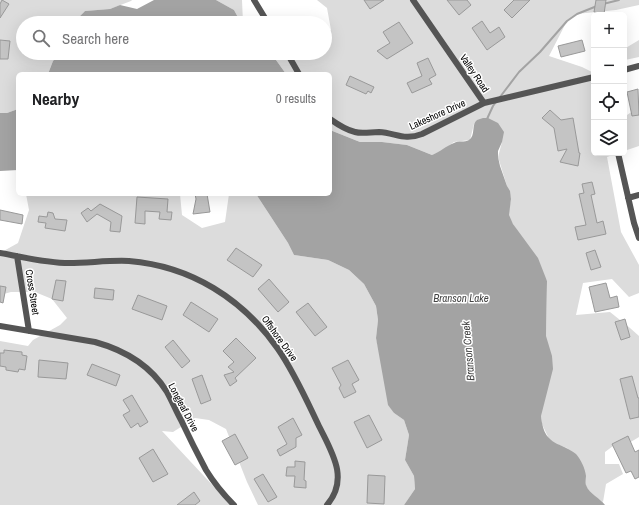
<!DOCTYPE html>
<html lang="en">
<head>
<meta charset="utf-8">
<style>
  :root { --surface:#fff; --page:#f6f6f6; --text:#202124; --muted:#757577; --line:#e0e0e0 }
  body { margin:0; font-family:"Archivo Narrow",sans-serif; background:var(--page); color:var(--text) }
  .controls { position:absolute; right:12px; top:12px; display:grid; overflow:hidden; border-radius:6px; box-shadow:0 4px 16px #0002 }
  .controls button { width:36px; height:36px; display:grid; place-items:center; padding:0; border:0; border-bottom:1px solid var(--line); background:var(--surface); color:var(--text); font:20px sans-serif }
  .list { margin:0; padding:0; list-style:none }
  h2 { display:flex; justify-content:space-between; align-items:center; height:52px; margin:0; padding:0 16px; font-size:17px }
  h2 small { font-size:13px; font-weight:400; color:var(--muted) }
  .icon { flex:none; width:22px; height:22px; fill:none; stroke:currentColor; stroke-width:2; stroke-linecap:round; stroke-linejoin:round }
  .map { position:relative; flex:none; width:639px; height:505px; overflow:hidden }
  .search { position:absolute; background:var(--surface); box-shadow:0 4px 16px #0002; left:16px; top:16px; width:316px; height:44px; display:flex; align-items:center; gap:10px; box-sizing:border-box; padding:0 14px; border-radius:22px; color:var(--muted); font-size:15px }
  .panel { position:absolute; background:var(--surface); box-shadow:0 4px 16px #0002; left:16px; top:72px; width:316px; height:124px; border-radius:6px }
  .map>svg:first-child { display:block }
  .green { fill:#dcdcdc }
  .water { fill:#a3a3a3 }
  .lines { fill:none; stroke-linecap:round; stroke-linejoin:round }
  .stream { stroke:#a3a3a3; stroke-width:2 }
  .building { fill:#c4c4c4; stroke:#999 }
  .street { stroke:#555; stroke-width:6 }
  .labels { text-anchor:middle; stroke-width:3; stroke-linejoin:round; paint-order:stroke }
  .street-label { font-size:10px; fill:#000; stroke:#fff }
  .water-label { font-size:11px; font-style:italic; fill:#444; stroke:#fff }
</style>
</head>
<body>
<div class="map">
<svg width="639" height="505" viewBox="0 0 639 505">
  <rect width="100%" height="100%" fill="#fff"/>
  <!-- green -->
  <path class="green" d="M 0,0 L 132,0 L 131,1 L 110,9 L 85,11 L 73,23 L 23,23 L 23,53 L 60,53 L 53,61 L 48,74 L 18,74 L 18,109 L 7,113 L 0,113 Z
    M 216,0 L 242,0 L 243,23 L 241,23 L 234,10 Z
    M 317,0 L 639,0 L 639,5 L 616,10 L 576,14 L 567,21 L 549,56 L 582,67 L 594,73 L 594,153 L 618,153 L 607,157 L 621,232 L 639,265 L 639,293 L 629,297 L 612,279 L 583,283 L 576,315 L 610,312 L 630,328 L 639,336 L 639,437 L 629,443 L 617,443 L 605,452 L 605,464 L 619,464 L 623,474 L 606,484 L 603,502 L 591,494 L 585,484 L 586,477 L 567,448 L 554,443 L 549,439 L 542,424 L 541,416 L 546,336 L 547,281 L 513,224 L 508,215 L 511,199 L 498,157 L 502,142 L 474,124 L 470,140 L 454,142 L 439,153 L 432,155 L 407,145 L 382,142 L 360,142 L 330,130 L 330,74 L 286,74 L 271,53 L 325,53 L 325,34 L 331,30 L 327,8 Z
    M 639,40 L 639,57 L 625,60 L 624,49 Z
    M 639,107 L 639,146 L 624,151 L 624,117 Z
    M 26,194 L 180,194 L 182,215 L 202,228 L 225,222 L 229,194 L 256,194 L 288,243 L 294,255 L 328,260 L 349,270 L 364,284 L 376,306 L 378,320 L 376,338 L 394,413 L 404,420 L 409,435 L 405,460 L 414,476 L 415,489 L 404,505 L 258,505 L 247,482 L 226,429 L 209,420 L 195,418 L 173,432 L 162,431 L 231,505 L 0,505 L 0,341 L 28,346 L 33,340 L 60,325 L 67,318 L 52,299 L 35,292 L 11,292 L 0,295 L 0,253 L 18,243 L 29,210 Z"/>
  <!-- water -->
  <path class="water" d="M 154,0 L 216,0 L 234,10 L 241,23 L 73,23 L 85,11 L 110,9 L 120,5 L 137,9 Z
    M 60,53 L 271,53 L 286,74 L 48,74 L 53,61 Z
    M 18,109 L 18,170 L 0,171 L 0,113 L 7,113 Z
    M 483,118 L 488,118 L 498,123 L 504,132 L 502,142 L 498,151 L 498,157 L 500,166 L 507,186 L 510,191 L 511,199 L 509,215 L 513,224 L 538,258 L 547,281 L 546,336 L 552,356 L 553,369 L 541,416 C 543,433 547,440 562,446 C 567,448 572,451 576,454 C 581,460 585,468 586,476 C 586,479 585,483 586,485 C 590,495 599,497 605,505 L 404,505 L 415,489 L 414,476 L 405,460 L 409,435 L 404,420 L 394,413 L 388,405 L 376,338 L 378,320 L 376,306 L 364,284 L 349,270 L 328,260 L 294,255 L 288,243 L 256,194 L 330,194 L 330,130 L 360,142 L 382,142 L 407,145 L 432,155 C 440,152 446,146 454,143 C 458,140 465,143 469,140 C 476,135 471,125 477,120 C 479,119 481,119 483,118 Z"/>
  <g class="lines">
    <!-- stream -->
    <path class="stream" d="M 603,4 L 619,0
      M 500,97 L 519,72 L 540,52 L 567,21 L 577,14 L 597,6
      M 487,119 L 493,106 L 496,102"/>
  </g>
  <!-- building -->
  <path class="building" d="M 2,0 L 9,4 L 0,18 L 0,4 Z
    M 364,0 L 384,0 L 370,9 Z
    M 447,0 L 467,0 L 471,5 L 459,15 Z
    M 514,0 L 530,0 L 512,18 L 504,10 Z
    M 596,0 L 606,0 L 604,14 L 594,12 Z
    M 482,21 L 490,33 L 499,27 L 505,37 L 487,50 L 472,28 Z
    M 399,22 L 413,43 L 387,59 L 377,51 L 390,43 L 383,32 Z
    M 0,40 L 10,41 L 8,59 L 0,59 Z
    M 582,40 L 585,51 L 561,57 L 558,46 Z
    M 428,58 L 436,75 L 429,79 L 432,84 L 412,93 L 407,83 L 422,76 L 417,63 Z
    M 350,76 L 374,87 L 371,93 L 368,91 L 366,94 L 346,85 Z
    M 638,89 L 639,115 L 632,116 L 627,92 Z
    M 550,110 L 561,120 L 573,118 L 579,153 L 580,153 L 578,166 L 560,162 L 567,149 L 558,151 L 554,128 L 542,118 Z
    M 592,182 L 595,194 L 591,195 L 597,223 L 603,221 L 606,234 L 578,240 L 575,227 L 586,225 L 579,194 L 584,193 L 582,184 Z
    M 195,194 L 207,194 L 210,212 L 193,214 L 196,199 Z
    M 137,197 L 168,199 L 167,212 L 172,212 L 171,220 L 159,219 L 160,212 L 145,211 L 145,224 L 135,223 Z
    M 100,204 L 122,216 L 120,232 L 110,231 L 111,222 L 97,214 L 87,222 L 81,213 L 88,208 L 91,211 Z
    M 0,210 L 23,215 L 22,224 L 0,220 Z
    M 48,212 L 53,213 L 55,219 L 67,220 L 65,231 L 45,228 L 46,223 L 38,222 L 39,216 L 47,217 Z
    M 236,248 L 262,265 L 253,277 L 227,260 Z
    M 595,250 L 601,267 L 591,270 L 586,253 Z
    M 269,279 L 289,302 L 278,312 L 258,289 Z
    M 56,280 L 66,281 L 63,301 L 52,299 Z
    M 606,283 L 610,298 L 617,296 L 619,307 L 595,312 L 589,287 Z
    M 0,286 L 6,287 L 3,303 L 0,302 Z
    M 95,288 L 114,290 L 113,300 L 94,298 Z
    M 138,295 L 167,306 L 162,320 L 132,309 Z
    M 191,302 L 218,319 L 209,332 L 183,315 Z
    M 308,303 L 327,327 L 315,336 L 296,312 Z
    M 625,319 L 630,337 L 621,340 L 615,322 Z
    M 236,338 L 256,358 L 235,378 L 237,381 L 230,386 L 224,375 L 234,372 L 228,367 L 234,362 L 223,351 Z
    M 173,340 L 190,361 L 182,368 L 165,347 Z
    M 4,350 L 22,352 L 22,355 L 27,356 L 25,370 L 19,369 L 18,372 L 6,370 L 6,367 L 0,366 L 0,353 L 4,353 Z
    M 39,360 L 68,363 L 66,379 L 38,377 Z
    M 348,360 L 359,380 L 352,384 L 356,392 L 344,398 L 339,388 L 341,385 L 332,368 Z
    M 92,364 L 120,375 L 116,386 L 87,375 Z
    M 202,375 L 211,400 L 201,404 L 192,379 Z
    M 632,376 L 638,398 L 639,398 L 639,417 L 630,419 L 620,379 Z
    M 132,395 L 148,422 L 140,427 L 138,423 L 131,428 L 123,415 L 130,411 L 123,400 Z
    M 369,415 L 382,440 L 367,448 L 354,422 Z
    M 293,418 L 302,435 L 296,438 L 296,447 L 280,456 L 277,450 L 287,444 L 278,427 Z
    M 235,434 L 248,458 L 235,465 L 222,441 Z
    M 628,436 L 635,452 L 639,450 L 639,477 L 635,479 L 631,471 L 626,473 L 612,444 Z
    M 153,449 L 168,474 L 153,482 L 139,458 Z
    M 295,461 L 305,462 L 304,480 L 306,481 L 306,488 L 294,487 L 295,476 L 286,476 L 287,467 L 295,467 Z
    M 263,474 L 277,497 L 268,502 L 254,479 Z
    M 368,475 L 385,476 L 384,504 L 367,503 Z
    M 194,492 L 200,501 L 195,505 L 177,505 Z"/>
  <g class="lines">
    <!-- street -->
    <path class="street" d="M 254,0 L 268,23
      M 413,0 L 484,103
      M 287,53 L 299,74
      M 624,70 L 639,66
      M 330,119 C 337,124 346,130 355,132 C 362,134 371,132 379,132 C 396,133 404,141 422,134 L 484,103 L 594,77
      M 618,153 L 634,223 L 639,238
      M 628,198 L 639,195
      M 0,253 C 23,257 46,263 69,263 C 89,263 109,260 129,261 C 191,266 243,299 278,349 C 294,372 306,399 318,424 C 331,451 350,478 327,505
      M 17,256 L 29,331
      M 0,326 L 95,342 C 124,350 151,366 167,392 C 172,401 176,411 181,420 C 189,437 197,453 206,470 C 214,483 223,494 234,505"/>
  </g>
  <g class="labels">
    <!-- street labels -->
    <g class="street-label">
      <text transform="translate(475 73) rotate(56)" y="4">Valley Road</text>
      <text transform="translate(437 114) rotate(-24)" y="4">Lakeshore Drive</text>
      <text transform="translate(33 292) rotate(81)" y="4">Cross Street</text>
      <text transform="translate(280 338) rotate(54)" y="4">Offshore Drive</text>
      <text transform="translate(184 407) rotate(62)" y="4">Longleaf Drive</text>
    </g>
    <!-- water labels -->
    <g class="water-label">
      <text x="461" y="302">Branson Lake</text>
      <text transform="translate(468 351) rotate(-95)" y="4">Branson Creek</text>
    </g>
  </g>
</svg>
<div class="controls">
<button>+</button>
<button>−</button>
<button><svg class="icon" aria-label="locate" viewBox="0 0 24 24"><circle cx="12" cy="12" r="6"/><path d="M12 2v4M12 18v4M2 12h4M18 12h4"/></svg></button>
<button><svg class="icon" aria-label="layers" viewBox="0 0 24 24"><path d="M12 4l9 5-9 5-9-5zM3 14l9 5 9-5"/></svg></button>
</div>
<div class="search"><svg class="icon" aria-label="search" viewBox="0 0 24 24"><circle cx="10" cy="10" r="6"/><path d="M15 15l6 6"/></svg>Search here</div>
<section class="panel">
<h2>Nearby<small>0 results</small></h2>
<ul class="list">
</ul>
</section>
</div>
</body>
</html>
